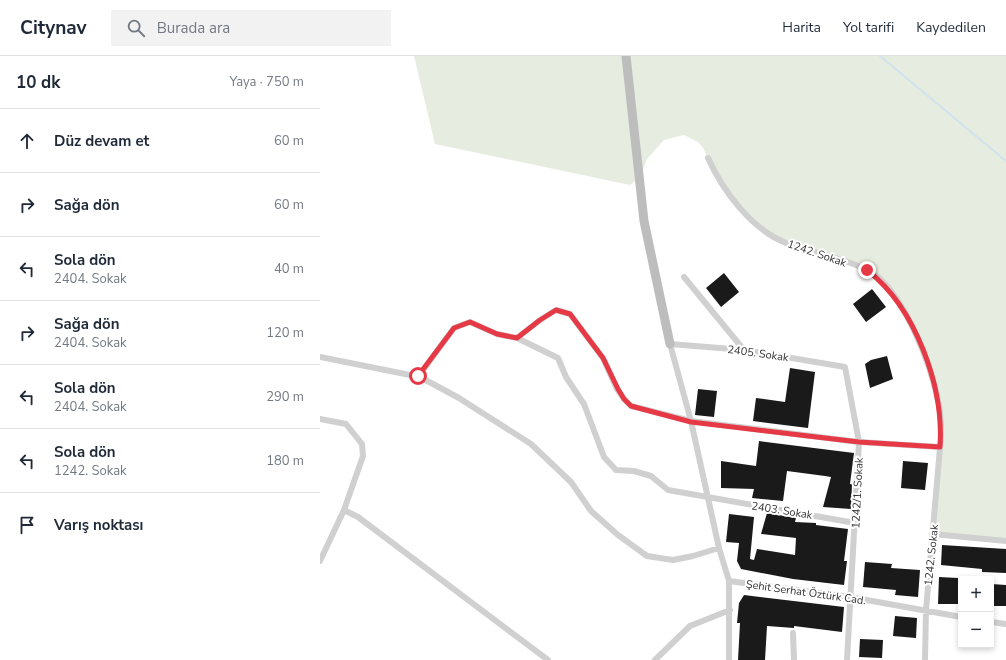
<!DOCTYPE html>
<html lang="tr">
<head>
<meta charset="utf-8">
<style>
  :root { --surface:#fff; --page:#f2f2f3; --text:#1f2937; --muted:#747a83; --line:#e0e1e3 }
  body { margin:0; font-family:"Nunito Sans",sans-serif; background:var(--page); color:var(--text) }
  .controls { position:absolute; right:12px; bottom:12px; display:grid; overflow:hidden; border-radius:0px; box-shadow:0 2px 6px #0003 }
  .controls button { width:36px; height:36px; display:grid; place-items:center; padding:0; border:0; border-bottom:1px solid var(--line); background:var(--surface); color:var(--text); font:20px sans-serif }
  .stop { position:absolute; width:12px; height:12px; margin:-9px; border:3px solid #e63946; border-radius:50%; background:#fff }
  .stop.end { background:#e63946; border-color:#fff; box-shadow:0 1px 4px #0008 }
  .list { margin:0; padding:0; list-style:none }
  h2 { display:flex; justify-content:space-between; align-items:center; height:52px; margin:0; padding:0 16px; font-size:17px }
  h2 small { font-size:13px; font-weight:400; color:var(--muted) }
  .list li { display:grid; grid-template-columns:26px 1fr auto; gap:12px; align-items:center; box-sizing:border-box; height:64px; padding:0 16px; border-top:1px solid var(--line) }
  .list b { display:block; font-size:15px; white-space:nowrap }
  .list p { margin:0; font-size:13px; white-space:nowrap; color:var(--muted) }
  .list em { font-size:13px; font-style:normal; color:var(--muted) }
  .icon { flex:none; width:22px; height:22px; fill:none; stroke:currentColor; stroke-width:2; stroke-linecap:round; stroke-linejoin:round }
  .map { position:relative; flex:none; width:686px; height:604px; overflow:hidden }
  header { display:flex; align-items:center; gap:24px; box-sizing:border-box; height:56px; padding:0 20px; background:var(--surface); border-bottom:1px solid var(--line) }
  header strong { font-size:19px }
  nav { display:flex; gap:22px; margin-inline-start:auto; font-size:14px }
  .search { width:280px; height:36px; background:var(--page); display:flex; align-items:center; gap:10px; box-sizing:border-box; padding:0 14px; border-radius:0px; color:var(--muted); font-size:15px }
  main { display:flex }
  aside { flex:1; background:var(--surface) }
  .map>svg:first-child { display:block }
  .green { fill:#e6ecdf }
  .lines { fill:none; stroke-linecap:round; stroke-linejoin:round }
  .stream { stroke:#cfe2ee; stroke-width:2 }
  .building { fill:#1a1a1a }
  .street { stroke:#d0d0d0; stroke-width:6 }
  .secondary { stroke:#bdbdbd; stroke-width:9 }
  .route { stroke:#e63946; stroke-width:5 }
  .labels { text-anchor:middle; stroke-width:4; stroke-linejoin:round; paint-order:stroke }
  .street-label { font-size:11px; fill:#333; stroke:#fff }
</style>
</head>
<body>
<header>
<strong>Citynav</strong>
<div class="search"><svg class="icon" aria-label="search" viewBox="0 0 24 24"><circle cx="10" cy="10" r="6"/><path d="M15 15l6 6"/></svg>Burada ara</div>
<nav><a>Harita</a><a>Yol tarifi</a><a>Kaydedilen</a></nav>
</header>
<main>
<aside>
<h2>10 dk<small>Yaya · 750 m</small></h2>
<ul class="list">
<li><svg class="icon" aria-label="ahead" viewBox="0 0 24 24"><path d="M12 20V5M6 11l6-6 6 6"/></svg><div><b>Düz devam et</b></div><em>60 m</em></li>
<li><svg class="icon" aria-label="right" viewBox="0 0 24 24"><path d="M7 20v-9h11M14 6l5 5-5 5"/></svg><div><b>Sağa dön</b></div><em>60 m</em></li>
<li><svg class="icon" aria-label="left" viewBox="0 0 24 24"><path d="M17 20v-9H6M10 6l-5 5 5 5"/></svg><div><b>Sola dön</b><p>2404. Sokak</p></div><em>40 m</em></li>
<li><svg class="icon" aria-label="right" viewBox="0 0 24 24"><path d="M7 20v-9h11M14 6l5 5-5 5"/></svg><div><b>Sağa dön</b><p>2404. Sokak</p></div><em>120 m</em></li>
<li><svg class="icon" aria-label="left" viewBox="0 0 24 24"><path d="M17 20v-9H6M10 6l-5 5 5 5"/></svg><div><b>Sola dön</b><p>2404. Sokak</p></div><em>290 m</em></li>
<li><svg class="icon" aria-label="left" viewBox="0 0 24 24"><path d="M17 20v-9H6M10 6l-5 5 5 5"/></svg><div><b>Sola dön</b><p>1242. Sokak</p></div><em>180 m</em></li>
<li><svg class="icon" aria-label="arrive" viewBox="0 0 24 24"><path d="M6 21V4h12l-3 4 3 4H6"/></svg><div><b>Varış noktası</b></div></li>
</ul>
</aside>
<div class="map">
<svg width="686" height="604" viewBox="0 0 686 604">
  <rect width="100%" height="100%" fill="#fff"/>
  <!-- green -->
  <path class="green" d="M 94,0 L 686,0 L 686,485 L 613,478 L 620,351 L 608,307 L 572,237 L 547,214 L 465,186 L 431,163 L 394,115 L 383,92 L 378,86 L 364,79 L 344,84 L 327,103 L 320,121 L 310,129 L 115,88 Z"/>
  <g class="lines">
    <!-- stream -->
    <path class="stream" d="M 560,0 L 686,105"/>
  </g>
  <!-- building -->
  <path class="building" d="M 404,217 L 419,236 L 401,251 L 386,232 Z
    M 552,233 L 566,251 L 546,266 L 533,248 Z
    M 567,300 L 573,323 L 550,332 L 545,308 L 551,304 Z
    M 470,312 L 495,316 L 488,372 L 433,365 L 436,342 L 465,346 Z
    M 378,333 L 397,335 L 394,361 L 375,359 Z
    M 439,385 L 534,397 L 530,428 L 532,428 L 531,453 L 503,451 L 511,421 L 505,420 L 467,415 L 463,445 L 432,442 L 434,433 L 401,432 L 401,405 L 436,410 Z
    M 583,405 L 608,407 L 605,434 L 581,432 Z
    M 447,457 L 476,462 L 475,466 L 496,467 L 496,469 L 528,473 L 524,505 L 527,505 L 524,529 L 473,523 L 421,513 L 417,505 L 419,487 L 406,486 L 409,458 L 434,461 L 430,503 L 434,504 L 437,493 L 475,499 L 476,482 L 441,478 Z
    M 622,489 L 686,493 L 686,517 L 662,516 L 662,513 L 621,509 Z
    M 545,506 L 572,508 L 571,512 L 600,514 L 598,541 L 575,539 L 576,534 L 543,531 Z
    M 619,521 L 638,522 L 638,548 L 618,548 Z
    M 671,528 L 686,529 L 686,550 L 671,550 Z
    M 424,539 L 524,551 L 522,576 L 474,570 L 474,572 L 447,570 L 445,604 L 418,604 L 420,567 L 417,567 L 419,547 Z
    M 575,560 L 597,562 L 596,582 L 573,580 Z
    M 540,583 L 563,584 L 562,602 L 539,601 Z"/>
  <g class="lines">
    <!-- street -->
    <path class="street" d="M 388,102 C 403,135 431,173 466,187 C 492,197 522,201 547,214 C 583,231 612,312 619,349 C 621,359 621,370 621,380 L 606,554 L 605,604
      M 364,221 L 424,294
      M 197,282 L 220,264 L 236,254 L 250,258 L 283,302 L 297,333 L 304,343 L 311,350 L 371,365 L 539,386 L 620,391
      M 0,301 L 100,321 L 139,342 L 211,388 L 251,426 L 271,455 L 298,479 L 327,500 L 353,504 L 373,500 L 399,492
      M 98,321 L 134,272 L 150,266 L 177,278 L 197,282 L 238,302 L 246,321 L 264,348 L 284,401 L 296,414 L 314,415 L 331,420 L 348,434 L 535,467
      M 0,363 L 26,368 L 42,388 L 43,400 L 24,454 L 0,505
      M 24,454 L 38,461 L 228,604
      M 613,478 L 686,485
      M 409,525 L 530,541 L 641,561
      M 671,566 L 686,568
      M 473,577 L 474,604
      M 335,604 L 370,570 L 410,554
      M 409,604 L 409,525 L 399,492 L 371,365 L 350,288 L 424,294 L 525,311 L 539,386 L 527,604"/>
    <!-- secondary -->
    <path class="secondary" d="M 306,0 L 324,165 L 350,288"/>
  </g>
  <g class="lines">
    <!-- route -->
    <path class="route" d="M 98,320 L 134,272 L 150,266 L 177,278 L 197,282 L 220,264 L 236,254 L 250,258 L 283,302 L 298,333 L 304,343 L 311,350 L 371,366 L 539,386 L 620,391 C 624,331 596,252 547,214"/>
  </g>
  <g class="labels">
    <!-- street labels -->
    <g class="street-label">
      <text transform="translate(497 197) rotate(19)" y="4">1242. Sokak</text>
      <text transform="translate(438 297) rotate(8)" y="4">2405. Sokak</text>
      <text transform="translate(537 437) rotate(-87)" y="4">1242/1. Sokak</text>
      <text transform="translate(462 454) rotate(9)" y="4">2403. Sokak</text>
      <text transform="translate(611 499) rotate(-84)" y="4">1242. Sokak</text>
      <text transform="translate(486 536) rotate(8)" y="4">Şehit Serhat Öztürk Cad.</text>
    </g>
  </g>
</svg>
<div class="controls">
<button>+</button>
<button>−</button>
</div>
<div class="stop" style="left:98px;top:320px"></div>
<div class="stop end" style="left:547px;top:214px"></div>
</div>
</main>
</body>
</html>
